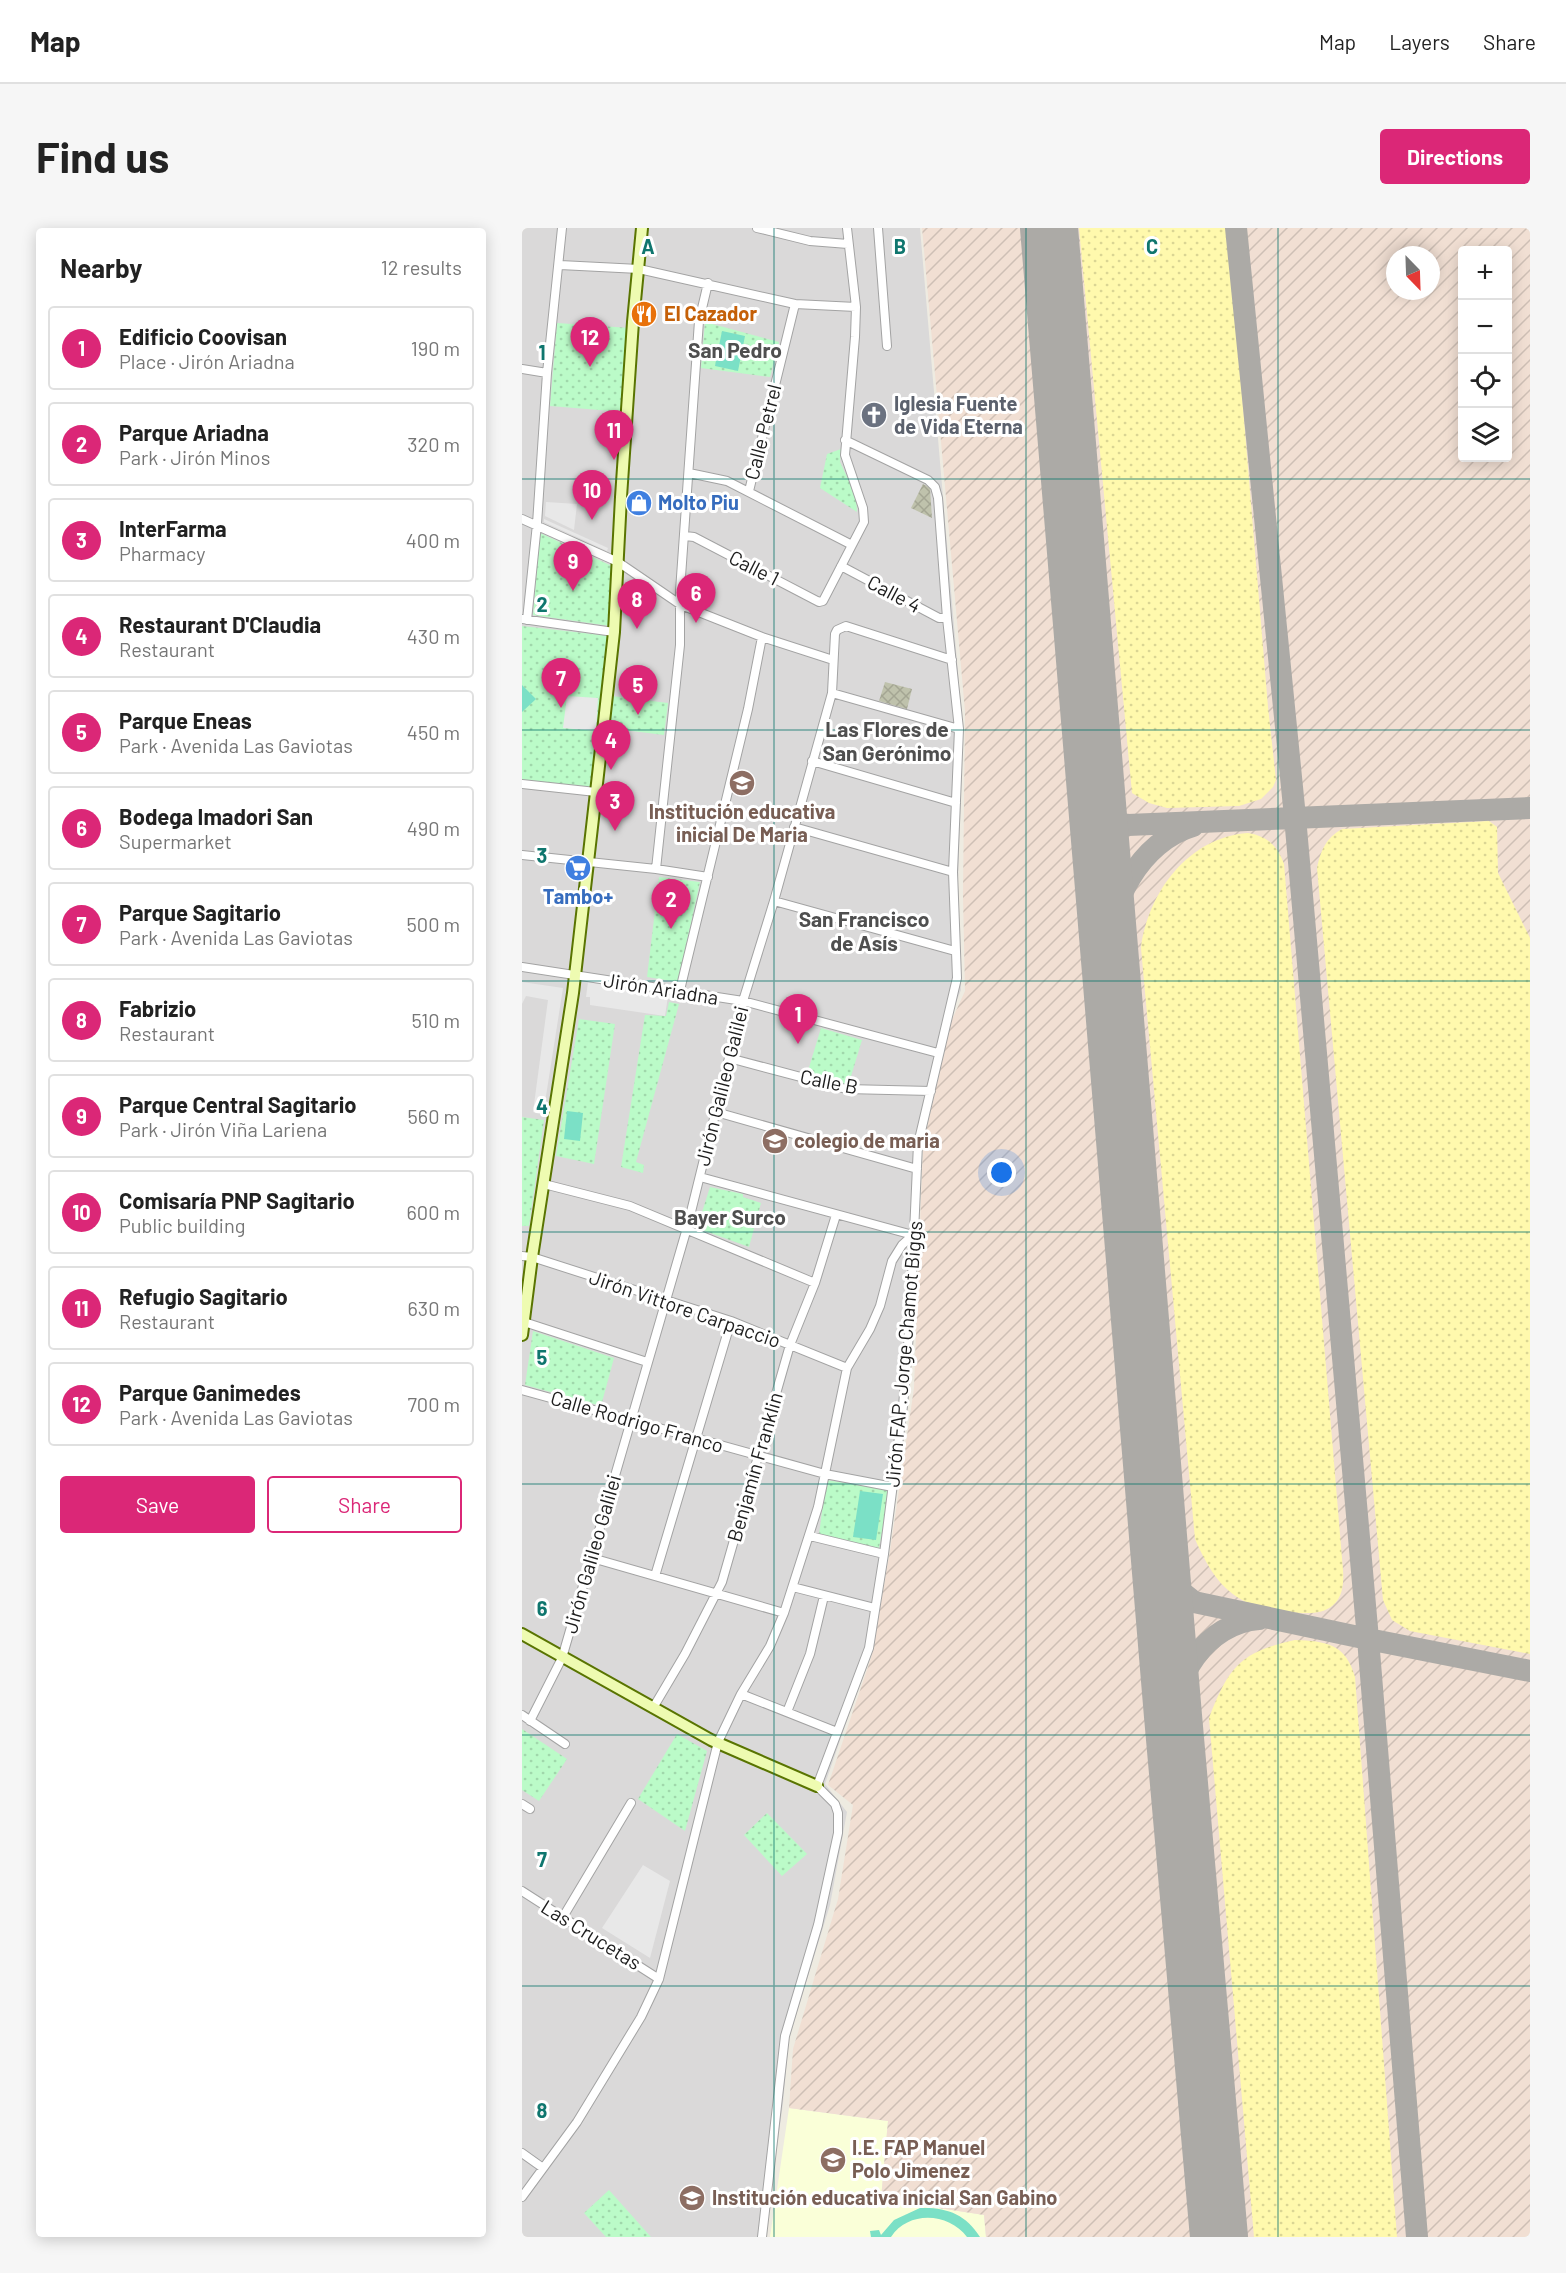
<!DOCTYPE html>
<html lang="en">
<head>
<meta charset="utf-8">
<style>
  :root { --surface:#fff; --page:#f6f6f6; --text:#222; --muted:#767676; --line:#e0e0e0; --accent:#db2777 }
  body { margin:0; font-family:Barlow,sans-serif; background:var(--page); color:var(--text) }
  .controls { position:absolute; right:18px; top:18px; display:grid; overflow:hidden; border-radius:6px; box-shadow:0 3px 15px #0003 }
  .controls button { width:54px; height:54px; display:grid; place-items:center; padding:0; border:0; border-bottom:2px solid var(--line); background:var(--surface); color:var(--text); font:30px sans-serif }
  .compass { position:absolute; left:864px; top:18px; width:54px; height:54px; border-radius:50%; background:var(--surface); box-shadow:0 3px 15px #0003; rotate:157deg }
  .you { position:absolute; left:480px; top:945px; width:21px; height:21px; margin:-15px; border:4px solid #fff; border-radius:50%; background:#1a73e8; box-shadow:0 0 0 9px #1a73e833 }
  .badge { display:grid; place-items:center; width:39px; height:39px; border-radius:50%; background:var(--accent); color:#fff; font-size:20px; font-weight:700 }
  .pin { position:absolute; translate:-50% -50px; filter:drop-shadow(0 2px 3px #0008) }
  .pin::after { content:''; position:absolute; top:32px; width:21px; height:18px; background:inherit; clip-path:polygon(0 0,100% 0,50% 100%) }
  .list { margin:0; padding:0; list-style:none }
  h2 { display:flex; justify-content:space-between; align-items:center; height:78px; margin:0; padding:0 24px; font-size:26px }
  h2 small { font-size:20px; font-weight:400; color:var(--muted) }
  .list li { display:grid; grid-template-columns:39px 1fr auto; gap:18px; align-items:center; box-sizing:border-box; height:84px; margin:0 12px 12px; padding:0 12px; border:2px solid var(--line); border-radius:6px }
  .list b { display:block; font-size:22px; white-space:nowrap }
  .list p { margin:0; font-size:20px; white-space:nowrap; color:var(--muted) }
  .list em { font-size:20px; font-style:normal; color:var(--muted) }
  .actions { display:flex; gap:12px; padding:18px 24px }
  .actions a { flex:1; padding:14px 0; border:2px solid var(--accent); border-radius:6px; text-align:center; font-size:21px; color:var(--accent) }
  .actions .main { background:var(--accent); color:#fff }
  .icon { flex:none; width:33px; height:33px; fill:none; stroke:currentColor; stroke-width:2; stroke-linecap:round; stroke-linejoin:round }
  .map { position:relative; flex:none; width:1008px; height:2009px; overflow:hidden; border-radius:6px }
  header { display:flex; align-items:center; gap:36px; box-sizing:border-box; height:84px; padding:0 30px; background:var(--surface); border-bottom:2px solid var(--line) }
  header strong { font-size:28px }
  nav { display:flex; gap:33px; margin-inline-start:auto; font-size:21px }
  .intro { display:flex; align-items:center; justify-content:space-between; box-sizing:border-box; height:144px; padding:0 36px }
  h1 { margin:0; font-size:42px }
  .button { padding:15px 27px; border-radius:6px; background:var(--accent); color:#fff; font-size:21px; font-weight:700 }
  main { display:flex; gap:36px; padding:0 36px }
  aside { flex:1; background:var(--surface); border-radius:6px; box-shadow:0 3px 15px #0003 }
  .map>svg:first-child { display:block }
  .residential { fill:#dad9d9 }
  .education { fill:#faffd8 }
  .military { fill:url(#military-furrows); fill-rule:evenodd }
  .construction { fill:url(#construction-cross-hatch) }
  .sand { fill:url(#sand-dots) }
  .park { fill:url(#park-dots) }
  .pitch { fill:#7be0c6 }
  .parking { fill:#e8e8e8 }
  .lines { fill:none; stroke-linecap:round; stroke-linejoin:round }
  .taxiway { stroke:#acaaa6; stroke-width:22 }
  .runway { stroke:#acaaa6; stroke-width:58 }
  .street-casing { stroke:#a3a3a3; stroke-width:10 }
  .secondary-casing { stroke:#597401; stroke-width:14 }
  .street { stroke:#fff; stroke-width:8 }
  .secondary { stroke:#eefbb1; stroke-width:10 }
  .grid { fill:none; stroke:#0f766e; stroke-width:1.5; stroke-opacity:0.55 }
  .labels { text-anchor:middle; stroke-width:6; stroke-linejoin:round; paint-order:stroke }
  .food-label { font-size:20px; font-weight:bold; fill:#c56008; stroke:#fff; text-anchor:start }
  .worship-label { font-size:20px; font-weight:bold; fill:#5b616d; stroke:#fff; text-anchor:start }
  .street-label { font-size:20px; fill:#1c1c1c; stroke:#fff }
  .shop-label { font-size:20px; font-weight:bold; fill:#366cbe; stroke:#fff; text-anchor:start }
  .education-label { font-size:20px; font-weight:bold; fill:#785e54; stroke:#fff; text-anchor:start }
  .neighbourhood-label { font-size:21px; font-weight:bold; fill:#4f4f4f; stroke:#fff }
  .grid-label { font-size:20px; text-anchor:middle; font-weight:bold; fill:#0f766e; stroke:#fff; stroke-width:6; stroke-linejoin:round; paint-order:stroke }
</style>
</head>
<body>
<header>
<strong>Map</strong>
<nav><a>Map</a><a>Layers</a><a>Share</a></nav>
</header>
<div class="intro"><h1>Find us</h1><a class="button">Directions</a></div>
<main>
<aside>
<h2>Nearby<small>12 results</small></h2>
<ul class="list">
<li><span class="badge">1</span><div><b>Edificio Coovisan</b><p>Place · Jirón Ariadna</p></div><em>190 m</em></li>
<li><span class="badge">2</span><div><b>Parque Ariadna</b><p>Park · Jirón Minos</p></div><em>320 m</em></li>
<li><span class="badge">3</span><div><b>InterFarma</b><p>Pharmacy</p></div><em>400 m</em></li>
<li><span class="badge">4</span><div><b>Restaurant D'Claudia</b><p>Restaurant</p></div><em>430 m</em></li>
<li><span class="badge">5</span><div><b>Parque Eneas</b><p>Park · Avenida Las Gaviotas</p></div><em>450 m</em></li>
<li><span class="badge">6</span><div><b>Bodega Imadori San</b><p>Supermarket</p></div><em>490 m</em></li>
<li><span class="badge">7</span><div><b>Parque Sagitario</b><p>Park · Avenida Las Gaviotas</p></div><em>500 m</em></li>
<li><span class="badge">8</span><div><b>Fabrizio</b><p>Restaurant</p></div><em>510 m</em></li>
<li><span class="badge">9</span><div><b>Parque Central Sagitario</b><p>Park · Jirón Viña Lariena</p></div><em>560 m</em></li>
<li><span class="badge">10</span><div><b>Comisaría PNP Sagitario</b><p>Public building</p></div><em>600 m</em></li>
<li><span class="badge">11</span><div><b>Refugio Sagitario</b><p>Restaurant</p></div><em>630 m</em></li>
<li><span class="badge">12</span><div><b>Parque Ganimedes</b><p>Park · Avenida Las Gaviotas</p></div><em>700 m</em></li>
</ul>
<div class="actions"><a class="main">Save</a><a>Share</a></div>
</aside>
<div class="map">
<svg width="1008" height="2009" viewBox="0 0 1008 2009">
  <defs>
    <pattern id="military-furrows" width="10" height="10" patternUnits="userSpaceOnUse" patternTransform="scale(1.5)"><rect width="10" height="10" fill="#f1dfd3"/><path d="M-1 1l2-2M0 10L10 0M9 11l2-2" fill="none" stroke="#cebfb5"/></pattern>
    <pattern id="construction-cross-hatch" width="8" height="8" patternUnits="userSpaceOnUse" patternTransform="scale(1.5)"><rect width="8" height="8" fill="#bfc2ac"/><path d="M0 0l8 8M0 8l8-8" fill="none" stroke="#a4a693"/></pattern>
    <pattern id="sand-dots" width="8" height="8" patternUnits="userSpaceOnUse" patternTransform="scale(1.5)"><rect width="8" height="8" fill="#fff9ad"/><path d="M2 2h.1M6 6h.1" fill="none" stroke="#dad594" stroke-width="1.8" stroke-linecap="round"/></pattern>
    <pattern id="park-dots" width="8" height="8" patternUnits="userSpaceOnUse" patternTransform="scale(1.5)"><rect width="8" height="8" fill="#bbfbc8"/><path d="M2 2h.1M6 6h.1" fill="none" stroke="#a0d7ab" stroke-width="1.8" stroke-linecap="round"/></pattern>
  </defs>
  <rect width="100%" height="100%" fill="#eeebe1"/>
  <!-- residential -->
  <path class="residential" d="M 0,0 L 398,0 L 441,503 L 436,654 L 439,762 L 426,795 L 398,916 L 389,1129 L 383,1202 L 366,1320 L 348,1426 L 303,1556 L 325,1584 L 308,1677 L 267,1810 L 261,1875 L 243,2009 L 0,2009 Z"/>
  <!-- education -->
  <path class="education" d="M 246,905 L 262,911 L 259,918 L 244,916 Z
    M 267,1880 L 366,1893 L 359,1971 L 462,1987 L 464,2009 L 248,2009 Z"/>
  <!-- military -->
  <path class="military" d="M 400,0 L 1008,0 L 1008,2009 L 464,2009 L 462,1987 L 359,1971 L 366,1893 L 267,1880 L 271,1821 L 316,1671 L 331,1577 L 306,1557 L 349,1430 L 368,1323 L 392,1160 L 401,917 L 428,796 L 443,763 L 441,667 L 443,483 ZM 940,22 L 986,22 L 986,230 L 940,230 ZM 873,27 L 909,27 L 909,63 L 873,63 Z"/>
  <!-- construction -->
  <path class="construction" d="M 401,256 L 408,260 L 410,290 L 389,280 Z
    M 363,454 L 390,461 L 385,481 L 357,473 Z"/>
  <!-- sand -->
  <path class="sand" d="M 557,0 L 706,0 L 746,479 L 754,552 L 751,559 L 739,571 L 717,578 L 645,580 L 627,575 L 610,565 Z
    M 967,593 L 975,599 L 976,645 L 1008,710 L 1008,1426 L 888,1403 L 870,1392 L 861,1372 L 795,640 C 799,622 804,610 820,601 Z
    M 726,605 C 745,608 756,618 762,636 L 821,1342 C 826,1406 761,1382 724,1374 C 698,1362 684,1336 673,1311 L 619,720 C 626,664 667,609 726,605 Z
    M 773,1412 C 804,1413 824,1416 833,1449 L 875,2009 L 732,2009 L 687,1490 C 707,1439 718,1424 773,1412 Z"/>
  <!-- park -->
  <path class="park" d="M 183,94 L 257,114 L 248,149 L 179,140 Z
    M 35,95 L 108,100 L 102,184 L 28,178 Z
    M 319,221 L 318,234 L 334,268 L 335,284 L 298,260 L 305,226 Z
    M 18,305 L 90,338 L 88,398 L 11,387 Z
    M 0,398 L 88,408 L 69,561 L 0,553 Z
    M 90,468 L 146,475 L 142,507 L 86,500 Z
    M 137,649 L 178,654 L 156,754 L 125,749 Z
    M 147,774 L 157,776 L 114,934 L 122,937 L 121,945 L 99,939 L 123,787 L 144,788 Z
    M 57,791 L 93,796 L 72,936 L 34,928 Z
    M 299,800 L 340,812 L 326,858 L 285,846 Z
    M 0,889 L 22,892 L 7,998 L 0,998 Z
    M 188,959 L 221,966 L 221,969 L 239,975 L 227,1019 L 175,1000 Z
    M 11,1103 L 92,1130 L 79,1178 L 3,1157 Z
    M 304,1252 L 368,1262 L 357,1320 L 297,1307 Z
    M 0,1501 L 45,1531 L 17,1573 L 0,1562 Z
    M 155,1506 L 185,1523 L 163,1603 L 116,1571 Z
    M 245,1585 L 285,1626 L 260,1648 L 222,1607 Z
    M 87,1962 L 129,2009 L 84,2009 L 62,1985 Z"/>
  <!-- pitch -->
  <path class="pitch" d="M 200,103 L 223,108 L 216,143 L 193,138 Z
    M 0,457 L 14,471 L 0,484 Z
    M 45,883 L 61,885 L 58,913 L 42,911 Z
    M 338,1263 L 361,1266 L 354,1312 L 331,1309 Z
    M 398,1980 C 424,1979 444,1986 458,2009 L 445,2009 C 427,1985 387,1982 369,2009 L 349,2009 L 348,2003 L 357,2002 L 359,2007 L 372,1992 Z"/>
  <!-- parking -->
  <path class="parking" d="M 24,274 L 55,276 L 52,302 L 23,288 Z
    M 22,291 L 86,320 L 85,323 L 22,294 Z
    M 45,468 L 76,470 L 74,503 L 41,500 Z
    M 0,754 L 41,760 L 21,887 L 11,884 L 26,772 L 4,768 L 0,776 Z
    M 66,754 L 146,768 L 143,788 L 68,777 L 68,769 L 64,769 Z
    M 121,1637 L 148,1653 L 128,1730 L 80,1700 Z"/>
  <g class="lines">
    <!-- taxiway -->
    <path class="taxiway" d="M 714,0 L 773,589 L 846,1411 L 895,2009
      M 575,574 C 584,586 590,595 606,597 L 1008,580
      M 579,623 C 585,608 590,600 606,597
      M 588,729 C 584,676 619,613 671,598
      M 638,1326 L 653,1359 L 672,1374 L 846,1411 L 1008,1443
      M 644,1406 C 649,1391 654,1375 672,1374
      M 652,1500 C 648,1451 684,1395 737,1391"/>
    <!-- runway -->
    <path class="runway" d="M 527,0 L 651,1488 L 697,2009"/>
    <defs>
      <path id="street" d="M 235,0 L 288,13 L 326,16
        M 356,0 L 365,118
        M 38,37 L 117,41 L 273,76 L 334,79
        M 0,141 L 25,145
        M 167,245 L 205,253 L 330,317
        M 227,263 L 273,76
        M 0,291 L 96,334 L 159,377 L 240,409 L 311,432
        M 163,308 L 172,309 L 297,374 L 301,373 L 342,294 L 341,280 L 323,227 L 333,109 L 334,79 L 325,0
        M 319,338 L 417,390 L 425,390
        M 0,391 L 92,404
        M 5,392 L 15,296 L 25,145 L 40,0
        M 310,465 L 437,501
        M 290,533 L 434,575
        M 0,556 L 74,564
        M 272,599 L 431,644
        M 0,627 L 134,641 L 186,649
        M 134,641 L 158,417 L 158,363 L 177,93 L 186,55
        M 252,673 L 433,723
        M 0,739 L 221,773 L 416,825
        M 158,762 L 226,481 L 240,409
        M 207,830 L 324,861 L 409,863
        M 194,884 L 395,941
        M 178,949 L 391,1007
        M 22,956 L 108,978 L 293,1055
        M 0,1028 L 10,1029 L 209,1093 L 325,1140
        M 2,1094 L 125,1134
        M 0,1162 L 303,1246 L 371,1259
        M 288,1308 L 362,1326
        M 70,1330 L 262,1385
        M 133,1348 L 209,1093
        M 271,1359 L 353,1380
        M 219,1466 L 315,1504
        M 131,1480 L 163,1426 L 200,1354 L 268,1117 L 293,1055 L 314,987
        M 265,1484 L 288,1426 L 302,1368
        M 0,1487 L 43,1516
        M 8,1493 L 40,1430 L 165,1000 L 221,773 L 252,673 L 310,465 L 313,406 L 315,402 L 324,398 L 430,432
        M 0,1576 L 8,1581
        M 0,1663 L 137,1751
        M 41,1689 L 109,1575
        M 0,1925 L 21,1940
        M 0,1969 L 55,1894 L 119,1789 L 137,1751 L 196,1514 L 219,1466 L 248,1418 L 262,1385 L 296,1279 L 325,1140 L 348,1101 L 358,1078 L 370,1033 L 380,1017 L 391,1007
        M 240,2009 L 263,1808 L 296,1697 L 316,1605 L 316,1585 L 313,1576 L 295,1558 L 347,1420 L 362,1326 L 381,1178 L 388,1094 L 396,916 L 435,750 L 431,644 L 437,501 L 425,390 L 416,270 L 413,259 L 406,252 L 323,212"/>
      <path id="secondary" d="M 0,1107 L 10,1029 L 51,765 L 81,503 L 92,404 L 99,269 L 111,94 L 120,0
        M 0,1406 L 189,1512 L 295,1558"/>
    </defs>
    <!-- street casing -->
    <use href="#street" class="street-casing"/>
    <!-- secondary casing -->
    <use href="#secondary" class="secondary-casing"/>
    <!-- street -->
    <use href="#street" class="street"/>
    <!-- secondary -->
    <use href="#secondary" class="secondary"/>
  </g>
  <!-- grid -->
  <path class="grid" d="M 252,0 L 252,2009M 504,0 L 504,2009M 756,0 L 756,2009M 0,251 L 1008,251M 0,502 L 1008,502M 0,753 L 1008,753M 0,1004 L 1008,1004M 0,1256 L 1008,1256M 0,1507 L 1008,1507M 0,1758 L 1008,1758"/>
  <!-- icons -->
  <defs>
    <symbol id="restaurant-disc" viewBox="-11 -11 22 22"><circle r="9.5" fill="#e8710a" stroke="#fff"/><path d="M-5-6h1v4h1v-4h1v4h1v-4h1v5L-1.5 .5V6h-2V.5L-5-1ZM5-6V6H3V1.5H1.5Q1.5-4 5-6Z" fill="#fff"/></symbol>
    <symbol id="church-disc" viewBox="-11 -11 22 22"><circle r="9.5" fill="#6b7280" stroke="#fff"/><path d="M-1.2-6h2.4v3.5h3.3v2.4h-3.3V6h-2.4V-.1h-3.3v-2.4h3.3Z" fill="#fff"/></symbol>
    <symbol id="shop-disc" viewBox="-11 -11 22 22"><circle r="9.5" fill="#3f7fe0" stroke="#fff"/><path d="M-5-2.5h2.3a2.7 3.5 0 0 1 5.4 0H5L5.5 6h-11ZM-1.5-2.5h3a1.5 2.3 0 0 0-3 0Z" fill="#fff"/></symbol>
    <symbol id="school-disc" viewBox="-11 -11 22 22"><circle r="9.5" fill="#8d6e63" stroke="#fff"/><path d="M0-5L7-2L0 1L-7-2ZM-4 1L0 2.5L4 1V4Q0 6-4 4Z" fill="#fff"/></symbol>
    <symbol id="supermarket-disc" viewBox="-11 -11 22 22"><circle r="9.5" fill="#3f7fe0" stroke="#fff"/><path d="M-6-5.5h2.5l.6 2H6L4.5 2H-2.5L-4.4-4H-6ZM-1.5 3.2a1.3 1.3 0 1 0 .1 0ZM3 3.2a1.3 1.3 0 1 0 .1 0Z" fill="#fff"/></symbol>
  </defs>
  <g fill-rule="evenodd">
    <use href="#restaurant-disc" x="107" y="71" width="30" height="30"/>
    <use href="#church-disc" x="337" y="172" width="30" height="30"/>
    <use href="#shop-disc" x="102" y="260" width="30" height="30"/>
    <use href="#school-disc" x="205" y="540" width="30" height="30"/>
    <use href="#supermarket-disc" x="41" y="625" width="30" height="30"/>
    <use href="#school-disc" x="238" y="898" width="30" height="30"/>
    <use href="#school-disc" x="296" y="1917" width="30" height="30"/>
    <use href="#school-disc" x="155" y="1955" width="30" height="30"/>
  </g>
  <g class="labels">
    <!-- food labels -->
    <g class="food-label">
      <text x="142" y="93">El Cazador</text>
    </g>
    <!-- worship labels -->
    <g class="worship-label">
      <text x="372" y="183">Iglesia Fuente<tspan x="372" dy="23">de Vida Eterna</tspan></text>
    </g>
    <!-- street labels -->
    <g class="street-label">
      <text transform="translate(241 204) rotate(-76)" y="7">Calle Petrel</text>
      <text transform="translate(232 340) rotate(27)" y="7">Calle 1</text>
      <text transform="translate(372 366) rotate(28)" y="7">Calle 4</text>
      <text transform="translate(139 761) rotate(9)" y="7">Jirón Ariadna</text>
      <text transform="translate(307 854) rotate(11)" y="7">Calle B</text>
      <text transform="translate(200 858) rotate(-76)" y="7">Jirón Galileo Galilei</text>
      <text transform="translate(163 1081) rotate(19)" y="7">Jirón Vittore Carpaccio</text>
      <text transform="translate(382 1126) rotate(-85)" y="7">Jirón FAP. Jorge Chamot Biggs</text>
      <text transform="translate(115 1194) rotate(16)" y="7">Calle Rodrigo Franco</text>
      <text transform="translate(233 1239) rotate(-74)" y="7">Benjamín Franklin</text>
      <text transform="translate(70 1326) rotate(-74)" y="7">Jirón Galileo Galilei</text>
      <text transform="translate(69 1707) rotate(32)" y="7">Las Crucetas</text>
    </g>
    <!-- shop labels -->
    <g class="shop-label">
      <text x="136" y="282">Molto Piu</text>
      <text x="56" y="676" text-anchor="middle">Tambo+</text>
    </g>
    <!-- education labels -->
    <g class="education-label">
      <text x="220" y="591" text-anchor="middle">Institución educativa<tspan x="220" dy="23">inicial De Maria</tspan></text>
      <text x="272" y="920">colegio de maria</text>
      <text x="330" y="1927">I.E. FAP Manuel<tspan x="330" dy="23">Polo Jimenez</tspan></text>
      <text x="190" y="1977">Institución educativa inicial San Gabino</text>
    </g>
    <!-- neighbourhood labels -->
    <g class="neighbourhood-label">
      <text x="213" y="130">San Pedro</text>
      <text x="365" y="509">Las Flores de<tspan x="365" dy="24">San Gerónimo</tspan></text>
      <text x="342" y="699">San Francisco<tspan x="342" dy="24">de Asís</tspan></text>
      <text x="208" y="997">Bayer Surco</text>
    </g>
  </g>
  <g class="grid-label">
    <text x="126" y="26">A</text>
    <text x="378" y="26">B</text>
    <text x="630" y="26">C</text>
    <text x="20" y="132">1</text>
    <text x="20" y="384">2</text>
    <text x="20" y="635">3</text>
    <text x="20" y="886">4</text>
    <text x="20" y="1137">5</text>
    <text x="20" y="1388">6</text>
    <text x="20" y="1639">7</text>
    <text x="20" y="1890">8</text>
  </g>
</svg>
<div class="controls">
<button>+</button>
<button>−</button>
<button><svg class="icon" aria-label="locate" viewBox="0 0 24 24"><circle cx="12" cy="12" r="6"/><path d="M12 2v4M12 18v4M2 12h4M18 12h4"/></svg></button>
<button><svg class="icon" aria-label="layers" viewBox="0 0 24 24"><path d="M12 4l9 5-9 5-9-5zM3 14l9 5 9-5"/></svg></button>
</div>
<svg class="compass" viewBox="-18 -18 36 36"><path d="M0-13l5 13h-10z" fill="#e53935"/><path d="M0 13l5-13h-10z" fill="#767676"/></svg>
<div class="you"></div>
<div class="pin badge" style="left:276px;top:816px">1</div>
<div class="pin badge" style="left:149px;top:701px">2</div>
<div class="pin badge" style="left:93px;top:603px">3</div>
<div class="pin badge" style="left:89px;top:542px">4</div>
<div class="pin badge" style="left:116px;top:487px">5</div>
<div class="pin badge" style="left:174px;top:395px">6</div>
<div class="pin badge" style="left:39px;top:480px">7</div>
<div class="pin badge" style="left:115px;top:401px">8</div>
<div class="pin badge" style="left:51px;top:363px">9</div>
<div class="pin badge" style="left:70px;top:292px">10</div>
<div class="pin badge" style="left:92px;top:232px">11</div>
<div class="pin badge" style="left:68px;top:139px">12</div>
</div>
</main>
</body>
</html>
